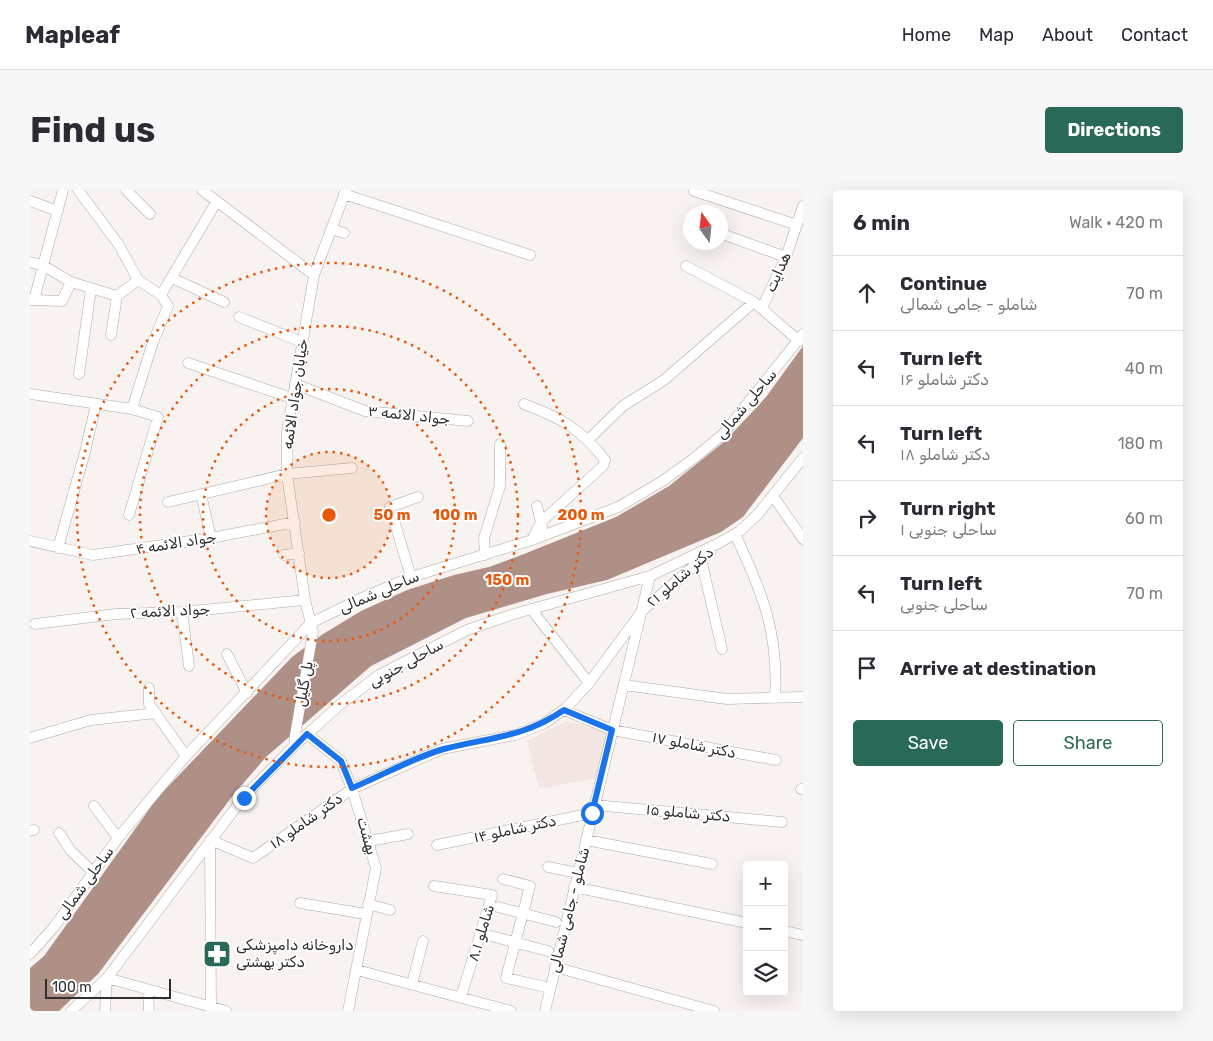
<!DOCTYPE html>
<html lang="en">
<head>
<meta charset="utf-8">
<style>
  :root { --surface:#fff; --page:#f7f7f7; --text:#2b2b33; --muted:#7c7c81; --line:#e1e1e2; --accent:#296957 }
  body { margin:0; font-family:Rubik,"Noto Sans Arabic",sans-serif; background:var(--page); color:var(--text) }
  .controls { position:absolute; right:15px; bottom:15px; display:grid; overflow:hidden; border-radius:5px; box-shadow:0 5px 20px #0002 }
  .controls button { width:45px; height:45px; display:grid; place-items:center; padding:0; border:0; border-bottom:1px solid var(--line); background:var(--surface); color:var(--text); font:25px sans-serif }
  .compass { position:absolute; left:653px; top:15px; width:45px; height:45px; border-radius:50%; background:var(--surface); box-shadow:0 5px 20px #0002; rotate:345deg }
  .scale { position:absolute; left:15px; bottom:12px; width:126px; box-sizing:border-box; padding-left:5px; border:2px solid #302e2e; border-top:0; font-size:14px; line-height:18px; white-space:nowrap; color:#302e2e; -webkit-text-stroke:4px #fff; paint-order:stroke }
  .stop { position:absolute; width:15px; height:15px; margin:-11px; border:4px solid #1a73e8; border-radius:50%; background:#fff }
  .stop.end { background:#1a73e8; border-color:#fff; box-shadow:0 1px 5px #0008 }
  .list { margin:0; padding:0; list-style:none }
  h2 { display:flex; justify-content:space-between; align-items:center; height:65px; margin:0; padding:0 20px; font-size:21px }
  h2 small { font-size:16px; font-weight:400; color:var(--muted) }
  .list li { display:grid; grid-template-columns:32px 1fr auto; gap:15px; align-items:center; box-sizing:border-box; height:75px; padding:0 20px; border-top:1px solid var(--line) }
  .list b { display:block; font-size:19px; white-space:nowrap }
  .list p { margin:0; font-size:16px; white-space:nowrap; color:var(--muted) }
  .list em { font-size:16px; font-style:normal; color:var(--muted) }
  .actions { display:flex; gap:10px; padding:15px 20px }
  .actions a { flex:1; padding:11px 0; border:1px solid var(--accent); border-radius:5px; text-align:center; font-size:18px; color:var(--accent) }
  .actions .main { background:var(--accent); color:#fff }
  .icon { flex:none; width:28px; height:28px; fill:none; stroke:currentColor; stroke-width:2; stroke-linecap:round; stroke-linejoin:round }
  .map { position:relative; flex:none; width:773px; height:821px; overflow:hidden; border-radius:5px }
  header { display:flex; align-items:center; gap:30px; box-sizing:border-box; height:70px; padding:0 25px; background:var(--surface); border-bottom:1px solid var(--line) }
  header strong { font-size:24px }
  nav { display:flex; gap:28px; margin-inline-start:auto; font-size:18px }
  .intro { display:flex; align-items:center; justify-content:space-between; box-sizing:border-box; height:120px; padding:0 30px }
  h1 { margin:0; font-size:35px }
  .button { padding:12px 22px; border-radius:5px; background:var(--accent); color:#fff; font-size:18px; font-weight:700 }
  main { display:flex; gap:30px; padding:0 30px }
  aside { flex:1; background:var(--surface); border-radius:5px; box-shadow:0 5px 20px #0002 }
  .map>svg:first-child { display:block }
  .built { fill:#f3e5e1 }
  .water { fill:#af9086 }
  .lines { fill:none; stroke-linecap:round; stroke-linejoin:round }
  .minor-casing { stroke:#ada9a7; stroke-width:11 }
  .minor { stroke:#fff; stroke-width:10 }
  .route { stroke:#1a73e8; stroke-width:6 }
  .ring { fill:none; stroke:#e8590c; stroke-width:2.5; stroke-dasharray:2.5 5 }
  .labels { text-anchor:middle; stroke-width:4; stroke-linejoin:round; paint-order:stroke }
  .street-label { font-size:15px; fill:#302e2e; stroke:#fff }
  .poi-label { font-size:15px; fill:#302e2e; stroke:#fff; text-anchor:start }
  .centre { fill:#e8590c; stroke:#fff; stroke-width:2.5 }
  .ring-label { font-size:15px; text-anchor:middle; font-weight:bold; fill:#e8590c; stroke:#fff; stroke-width:4; stroke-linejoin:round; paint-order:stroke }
</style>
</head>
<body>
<header>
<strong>Mapleaf</strong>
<nav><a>Home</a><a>Map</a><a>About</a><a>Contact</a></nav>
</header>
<div class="intro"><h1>Find us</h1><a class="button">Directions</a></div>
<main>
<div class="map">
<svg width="773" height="821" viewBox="0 0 773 821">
  <rect width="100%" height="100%" fill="#f8f3f1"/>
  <!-- built -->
  <path class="built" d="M 536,531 L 581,543 L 571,587 L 509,599 L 497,551 Z"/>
  <!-- water -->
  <path class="water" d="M 773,156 L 773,248 L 713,327 L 691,342 L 577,390 L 517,404 L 436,428 L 341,476 L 236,567 L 204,604 L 68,784 L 29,821 L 0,821 L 0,778 L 14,766 L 128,607 L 262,467 L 293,444 L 331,421 L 377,400 L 424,385 L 459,377 L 494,364 L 586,327 L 639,296 L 695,251 L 736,207 Z"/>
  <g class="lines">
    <defs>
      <path id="minor" d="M 48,0 L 89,55 L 108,90 L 87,106
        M 96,0 L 120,24
        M 172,0 L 284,85
        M 664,1 L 767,35
        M 314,4 L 500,65
        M 0,11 L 28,21
        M 301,39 L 314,43
        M 695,45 L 756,67
        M 0,72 L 14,76 L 41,92 L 87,106
        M 656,76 L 724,112 L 769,151
        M 142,88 L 194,112
        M 131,105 L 187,11
        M 0,110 L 4,110 L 33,0
        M 4,110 L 32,111 L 41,92
        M 732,118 L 756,67 L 773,16
        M 209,127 L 272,152
        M 81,145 L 87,106
        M 158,173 L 262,208
        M 49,184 L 61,99
        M 265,194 L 335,221 L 438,231
        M 0,204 L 102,219 L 128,227 L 99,325
        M 494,214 C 531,228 550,238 575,270 L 573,276 L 511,332 L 502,350
        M 102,219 L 123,152 L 138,116 L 131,105 L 108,90
        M 559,249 L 593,216 L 634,190 L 724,112
        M 171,304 L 181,348
        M 743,306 L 773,349
        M 138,312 L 257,284 L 322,278
        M 507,316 L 512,337
        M 705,344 C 732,403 749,441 745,508
        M 0,351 L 63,365 L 181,348 L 265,332
        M 28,358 L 55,262 L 66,214
        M 254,365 L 269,363
        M 455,365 L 454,348 L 470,296 L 470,254
        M 671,369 L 692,459
        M 381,387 L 360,317 L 388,307
        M 501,419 L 559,493
        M 152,422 L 159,476
        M 5,434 L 86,424 L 152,422 L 275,410
        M 197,464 L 217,503
        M 594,495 L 697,509 L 773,507
        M 119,498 L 119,514 L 156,566
        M 534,520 L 582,540 L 746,570
        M 277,544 L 311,571 L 322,599 L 346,678 L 318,821
        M 0,548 L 61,530 L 126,523
        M 265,555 L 265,545 L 283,442 L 275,410 L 257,284 L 257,242 L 284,85 L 316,0
        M 771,599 L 773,599
        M 564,615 L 752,632
        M 64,616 L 88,648
        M 0,641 L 4,640
        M 29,643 L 41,661 L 63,682
        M 556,650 L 682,674
        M 339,651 L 378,644
        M 407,655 L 562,623
        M 518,677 L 548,683
        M 473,689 L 500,696 L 476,788 L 520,798
        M 404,696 L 462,705 L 431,807
        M 544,697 L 717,733
        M 270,713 L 336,724
        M 338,714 L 360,720
        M 468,717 L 526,732
        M 754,741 L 773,745
        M 461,746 L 518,761
        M 0,764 L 24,737 L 88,648 L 156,566 L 281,433 L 334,407 L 381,387 L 502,350 L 588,317 L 631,292 L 663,269 L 693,244 L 773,144
        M 525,777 L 684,821
        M 327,780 L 481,821
        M 382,794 L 393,751
        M 118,800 L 119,821
        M 41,821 L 77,788 L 213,608 L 265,555 L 311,514 L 349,485 L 437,440 L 484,424 L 620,386 L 689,353 L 710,341 L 728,324 L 773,268
        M 75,821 L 77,788 L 196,821
        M 181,821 L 180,650 L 223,668 L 322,599 L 412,559 L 485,545 L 515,533 L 536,518 L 559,493 L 612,421 L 681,361
        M 515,821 L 620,386"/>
    </defs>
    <!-- minor casing -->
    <use href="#minor" class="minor-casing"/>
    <!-- minor -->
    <use href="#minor" class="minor"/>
  </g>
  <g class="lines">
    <!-- route -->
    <path class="route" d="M 214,608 L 277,544 L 311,571 L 322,598 C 349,587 387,566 414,559 C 460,547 493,548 534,520 L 582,540 L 562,623"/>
  </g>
  <!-- distance rings -->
  <circle cx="299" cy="325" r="63" fill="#e8590c" fill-opacity=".12"/>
  <g class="ring">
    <circle cx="299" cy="325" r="63"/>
    <circle cx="299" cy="325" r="126"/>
    <circle cx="299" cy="325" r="189"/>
    <circle cx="299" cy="325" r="252"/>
  </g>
  <!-- icons -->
  <defs>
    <symbol id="pharmacy-square" viewBox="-11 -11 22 22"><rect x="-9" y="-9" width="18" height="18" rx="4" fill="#296957" stroke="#fff"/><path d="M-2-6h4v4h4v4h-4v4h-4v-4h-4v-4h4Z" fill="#fff"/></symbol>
  </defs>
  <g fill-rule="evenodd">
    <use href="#pharmacy-square" x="171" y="748" width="32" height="32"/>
  </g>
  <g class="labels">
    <!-- street labels -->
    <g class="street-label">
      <text transform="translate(748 82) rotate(-66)" y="5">هدایت</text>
      <text transform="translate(265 204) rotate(-82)" y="5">خیابان جواد الائمه</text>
      <text transform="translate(716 214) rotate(-50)" y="5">ساحلی شمالی</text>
      <text transform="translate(379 225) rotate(6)" y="5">جواد الائمه ۳</text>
      <text transform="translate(146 353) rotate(-9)" y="5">جواد الائمه ۴</text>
      <text transform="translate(650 387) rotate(-41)" y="5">دکتر شاملو ۲۱</text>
      <text transform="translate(349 402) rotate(-23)" y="5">ساحلی شمالی</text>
      <text transform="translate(140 421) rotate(-3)" y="5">جواد الائمه ۲</text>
      <text transform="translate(376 473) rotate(-29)" y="5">ساحلی جنوبی</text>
      <text transform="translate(274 494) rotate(-80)" y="5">پل گلیل</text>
      <text transform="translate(664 555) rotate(11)" y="5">دکتر شاملو ۱۷</text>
      <text transform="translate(658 623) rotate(5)" y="5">دکتر شاملو ۱۵</text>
      <text transform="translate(276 631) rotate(-35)" y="5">دکتر شاملو ۱۸</text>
      <text transform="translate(485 639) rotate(-12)" y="5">دکتر شاملو ۱۴</text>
      <text transform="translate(337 646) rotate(74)" y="5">بهشت</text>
      <text transform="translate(55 693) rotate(-54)" y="5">ساحلی شمالی</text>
      <text transform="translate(539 720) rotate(-76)" y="5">شاملو - جامی شمالی</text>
      <text transform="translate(451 743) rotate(-73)" y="5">شاملو ۸.۱</text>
    </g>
    <!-- poi labels -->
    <g class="poi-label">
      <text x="206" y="760">داروخانه دامپزشکی<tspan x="206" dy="17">دکتر بهشتی</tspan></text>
    </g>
  </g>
  <circle cx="299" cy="325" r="8" class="centre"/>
  <g class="ring-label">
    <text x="362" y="330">50 m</text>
    <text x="425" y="330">100 m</text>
    <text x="551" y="330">200 m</text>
    <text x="477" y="395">150 m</text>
  </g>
</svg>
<div class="controls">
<button>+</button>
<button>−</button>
<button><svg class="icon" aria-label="layers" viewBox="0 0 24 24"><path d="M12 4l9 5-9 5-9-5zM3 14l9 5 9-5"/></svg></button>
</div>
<svg class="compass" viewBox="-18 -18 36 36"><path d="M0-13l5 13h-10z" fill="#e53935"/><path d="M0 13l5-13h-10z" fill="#7c7c81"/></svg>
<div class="scale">100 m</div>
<div class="stop" style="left:562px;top:623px"></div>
<div class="stop end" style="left:214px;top:608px"></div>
</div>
<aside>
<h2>6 min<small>Walk · 420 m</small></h2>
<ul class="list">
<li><svg class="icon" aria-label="ahead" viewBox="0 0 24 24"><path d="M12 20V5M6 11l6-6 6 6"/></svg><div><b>Continue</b><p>شاملو - جامی شمالی</p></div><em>70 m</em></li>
<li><svg class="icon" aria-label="left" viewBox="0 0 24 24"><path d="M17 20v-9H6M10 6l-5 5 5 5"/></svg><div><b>Turn left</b><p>دکتر شاملو ۱۶</p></div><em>40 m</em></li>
<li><svg class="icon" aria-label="left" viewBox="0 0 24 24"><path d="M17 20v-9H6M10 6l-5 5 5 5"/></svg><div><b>Turn left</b><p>دکتر شاملو ۱۸</p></div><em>180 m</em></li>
<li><svg class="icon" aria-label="right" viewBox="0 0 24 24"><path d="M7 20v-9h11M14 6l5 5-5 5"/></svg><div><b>Turn right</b><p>ساحلی جنوبی ۱</p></div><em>60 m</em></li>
<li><svg class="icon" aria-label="left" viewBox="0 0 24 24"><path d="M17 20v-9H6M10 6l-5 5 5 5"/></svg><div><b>Turn left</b><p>ساحلی جنوبی</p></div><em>70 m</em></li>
<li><svg class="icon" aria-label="arrive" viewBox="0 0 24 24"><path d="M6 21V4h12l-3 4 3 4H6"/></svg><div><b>Arrive at destination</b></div></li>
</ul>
<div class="actions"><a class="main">Save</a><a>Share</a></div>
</aside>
</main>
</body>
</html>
